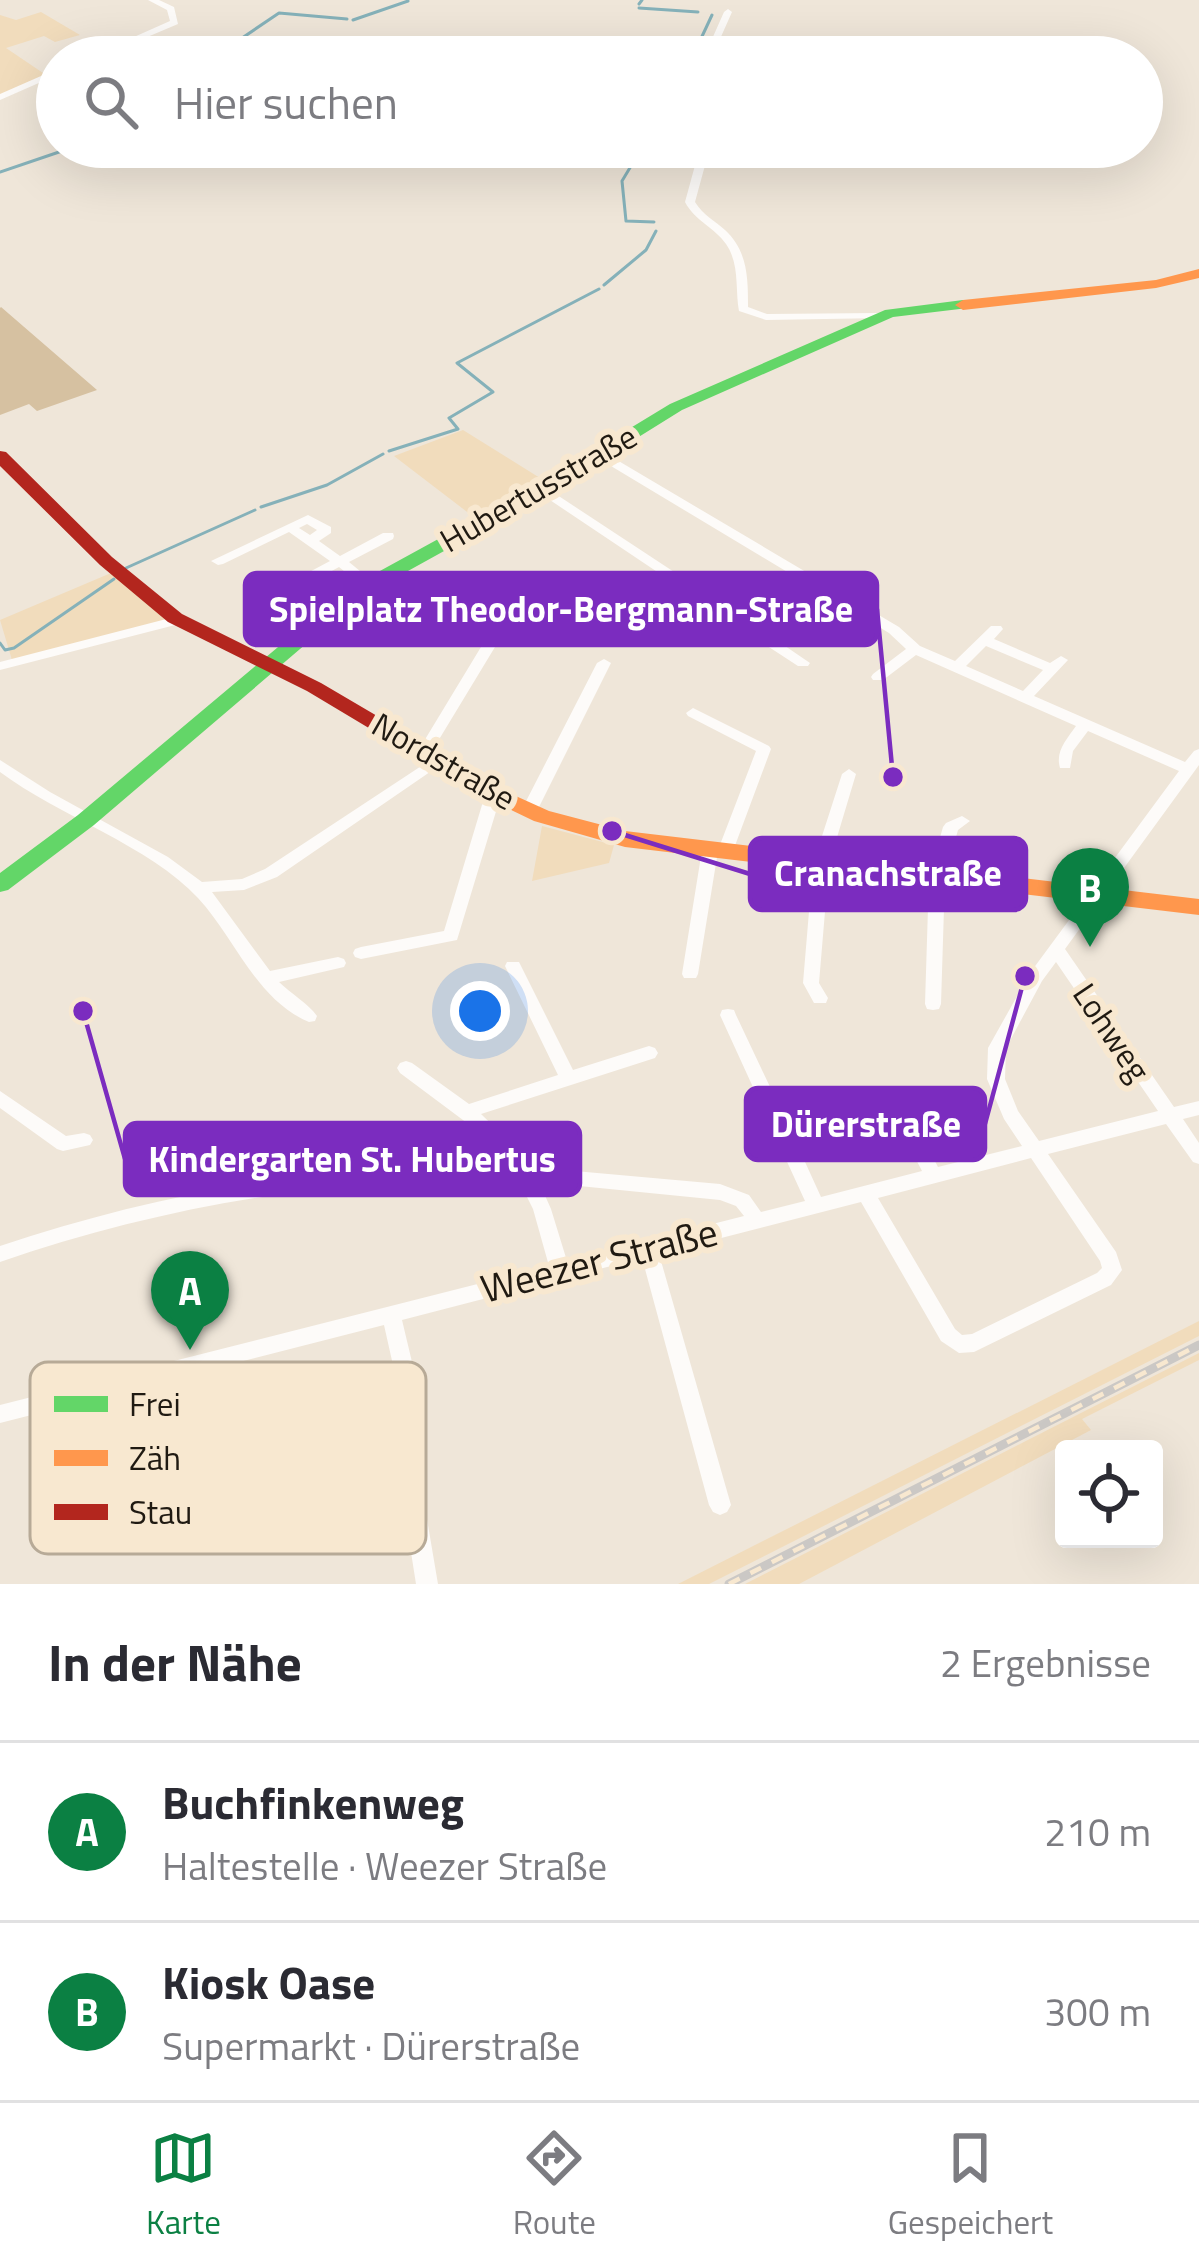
<!DOCTYPE html>
<html lang="de">
<head>
<meta charset="utf-8">
<style>
  :root { --surface:#fff; --page:#f7f7f7; --text:#2b2b33; --muted:#7c7c81; --line:#e1e1e2; --accent:#0b8043 }
  body { margin:0; font-family:"Titillium Web",sans-serif; background:var(--page); color:var(--text) }
  .controls { position:absolute; right:36px; bottom:36px; display:grid; overflow:hidden; border-radius:12px; box-shadow:0 12px 48px #0002 }
  .controls button { width:108px; height:108px; display:grid; place-items:center; padding:0; border:0; border-bottom:3px solid var(--line); background:var(--surface); color:var(--text); font:60px sans-serif }
  .you { position:absolute; left:480px; top:1011px; width:42px; height:42px; margin:-30px; border:9px solid #fff; border-radius:50%; background:#1a73e8; box-shadow:0 0 0 18px #1a73e833 }
  .badge { display:grid; place-items:center; width:78px; height:78px; border-radius:50%; background:var(--accent); color:#fff; font-size:39px; font-weight:700 }
  .pin { position:absolute; translate:-50% -99px; filter:drop-shadow(0 3px 6px #0008) }
  .pin::after { content:''; position:absolute; top:63px; width:42px; height:36px; background:inherit; clip-path:polygon(0 0,100% 0,50% 100%) }
  .list { margin:0; padding:0; list-style:none }
  h2 { display:flex; justify-content:space-between; align-items:center; height:156px; margin:0; padding:0 48px; font-size:51px }
  h2 small { font-size:39px; font-weight:400; color:var(--muted) }
  .list li { display:grid; grid-template-columns:78px 1fr auto; gap:36px; align-items:center; box-sizing:border-box; height:180px; padding:0 48px; border-top:3px solid var(--line) }
  .list b { display:block; font-size:45px; white-space:nowrap }
  .list p { margin:0; font-size:39px; white-space:nowrap; color:var(--muted) }
  .list em { font-size:39px; font-style:normal; color:var(--muted) }
  .icon { flex:none; width:66px; height:66px; fill:none; stroke:currentColor; stroke-width:2; stroke-linecap:round; stroke-linejoin:round }
  .map { position:relative; flex:none; width:1199px; height:1584px; overflow:hidden }
  .search { position:absolute; background:var(--surface); box-shadow:0 12px 48px #0002; left:36px; right:36px; top:36px; height:132px; display:flex; align-items:center; gap:30px; box-sizing:border-box; padding:0 42px; border-radius:66px; color:var(--muted); font-size:45px }
  .sheet { height:516px; background:var(--surface) }
  nav { display:flex; justify-content:space-around; align-items:center; box-sizing:border-box; height:168px; border-top:3px solid var(--line); background:var(--surface); font-size:33px; color:var(--muted) }
  nav a { display:grid; justify-items:center; gap:6px }
  nav .on { color:var(--accent) }
  .map>svg:first-child { display:block }
  .green { fill:#f1dcbc }
  .forest { fill:#d6c1a1 }
  .lines { fill:none; stroke-linecap:round; stroke-linejoin:round }
  .stream { stroke:#85b1b9; stroke-width:3 }
  .street { fill:#fdfbf9; fill-rule:evenodd }
  .fast { fill:#63d668; fill-rule:evenodd }
  .slow { fill:#ff974d; fill-rule:evenodd }
  .jam { fill:#b3261e; fill-rule:evenodd }
  .rail-casing { stroke:#cbc8c5; stroke-width:9 }
  .rail { stroke:#f8e8d0; stroke-width:4.5; stroke-dasharray:12; stroke-linecap:butt }
  .labels { text-anchor:middle; stroke-width:12; stroke-linejoin:round; paint-order:stroke }
  .street-label { font-size:33px; fill:#201a12; stroke:#f8e8d0 }
  .near-street-label { font-size:39px; fill:#201a12; stroke:#f8e8d0 }
  .key { fill:#f8e8d0; stroke:#b7aa97; stroke-width:3 }
  .key-label { font-size:33px; fill:#201a12 }
  .leader { fill:none; stroke:#7b2cbf; stroke-width:4.5 }
  .callout-dot { fill:#7b2cbf; stroke:#f8e8d0; stroke-width:4.5 }
  .callout { fill:#7b2cbf; stroke:#7b2cbf; stroke-width:4.5 }
  .callout-label { font-size:36px; text-anchor:middle; font-weight:bold; fill:#fff }
</style>
</head>
<body>
<div class="map">
<svg width="1199" height="1584" viewBox="0 0 1199 1584">
  <rect width="100%" height="100%" fill="#efe6d9"/>
  <!-- green -->
  <path class="green" d="M 41,12 L 80,35 L 55,42 L 44,36 L 6,48 L 46,75 L 0,95 L 0,15 L 16,20 Z
    M 463,430 L 548,483 L 475,518 L 394,456 Z
    M 111,573 L 170,620 L 12,660 L 0,620 Z
    M 542,826 L 614,845 L 609,863 L 532,881 Z
    M 1199,1321 L 1199,1336 L 709,1584 L 678,1584 Z
    M 1199,1353 L 1199,1360 L 1082,1419 L 1091,1430 L 799,1584 L 745,1584 Z"/>
  <!-- forest -->
  <path class="forest" d="M 0,308 L 1,307 L 97,390 L 37,411 L 29,404 L 0,415 Z"/>
  <g class="lines">
    <!-- stream -->
    <path class="stream" d="M 639,4 L 642,0
      M 639,8 L 698,12
      M 353,20 L 408,1
      M 687,46 L 698,45 L 712,15
      M 214,57 L 279,13 L 347,19
      M 684,57 L 685,52
      M 629,147 L 631,166 L 622,181 L 626,221 L 654,222
      M 0,172 L 62,151 L 58,148
      M 604,285 L 646,250 L 656,231
      M 389,451 L 458,429 L 449,418 L 493,392 L 457,363 L 599,289
      M 261,507 L 327,485 L 383,454
      M 126,568 L 255,510
      M 0,643 L 5,650 L 14,648 L 114,579"/>
    <!-- street -->
    <path class="street" d="M 148,0 L 159,0 L 174,7 L 178,24 L 100,57 L 89,57 L 170,21 L 167,10 Z
      M 728,9 L 732,12 L 712,57 L 704,57 L 724,12 Z
      M 57,69 L 57,75 L 0,100 L 0,94 Z
      M 700,147 L 710,147 L 695,202 C 703,215 714,220 725,230 C 748,251 748,279 748,307 L 767,314 L 879,313 L 884,316 L 883,318 L 766,320 L 739,311 C 735,290 740,264 726,244 C 714,227 695,221 685,202 Z
      M 600,450 L 899,627 L 920,646 L 955,661 L 991,626 L 1001,626 L 1003,629 L 994,639 L 1050,663 L 1061,656 L 1068,660 L 1034,696 L 1185,762 L 1194,751 L 1199,749 L 1199,765 L 1065,949 L 1174,1107 L 1199,1101 L 1199,1115 L 1183,1119 L 1199,1143 L 1199,1164 L 1193,1162 L 1166,1124 L 1048,1154 L 1116,1252 L 1122,1270 L 1111,1285 L 974,1352 L 959,1353 L 941,1341 L 861,1202 L 659,1254 L 731,1505 L 727,1512 L 720,1515 L 713,1512 L 709,1505 L 642,1258 L 402,1320 L 417,1383 L 412,1431 L 438,1584 L 416,1584 L 392,1431 L 397,1383 L 384,1325 L 0,1423 L 0,1405 L 549,1266 L 533,1209 L 519,1181 C 344,1175 165,1205 0,1262 L 0,1246 C 160,1192 339,1160 509,1166 L 471,1126 L 400,1073 L 397,1068 L 400,1063 L 406,1061 L 412,1063 L 469,1104 L 558,1075 L 505,966 L 507,962 L 519,962 L 573,1070 L 649,1046 L 655,1048 L 658,1053 L 655,1058 L 481,1114 L 515,1147 L 530,1167 L 720,1184 L 749,1195 L 761,1212 L 805,1201 L 720,1015 L 722,1010 L 728,1009 L 734,1010 L 736,1015 L 789,1127 L 898,1100 L 904,1102 L 938,1167 L 1022,1146 L 1004,1119 L 987,1079 L 988,1048 L 1030,973 L 1179,771 L 1088,731 L 1073,751 L 1070,768 L 1060,768 C 1055,751 1067,739 1076,726 L 916,655 L 883,680 L 873,680 L 871,677 L 873,674 L 906,649 L 889,633 L 803,581 L 788,601 L 753,624 L 810,663 L 808,666 L 798,666 L 743,630 L 736,629 L 735,624 L 535,490 L 541,486 L 545,487 L 744,618 L 778,595 L 794,576 L 596,457 L 596,451 ZM 986,646 L 1043,670 L 1023,691 L 966,666 ZM 1056,962 L 1158,1111 L 1039,1141 L 1018,1111 L 1005,1079 L 1006,1048 L 1042,981 ZM 893,1115 L 922,1171 L 821,1197 L 795,1140 ZM 1031,1158 L 1100,1261 L 1102,1268 L 1097,1273 L 972,1334 L 962,1335 L 955,1329 L 878,1198 ZM 539,1182 L 720,1200 L 736,1206 L 744,1216 L 567,1261 L 551,1209 Z
      M 308,515 L 331,527 L 331,533 L 319,541 L 340,556 L 383,533 L 393,533 L 394,536 L 393,539 L 349,562 L 377,585 L 375,588 L 365,588 L 339,567 L 295,591 L 285,591 L 283,588 L 285,585 L 330,561 L 289,532 L 223,564 L 218,565 L 211,561 ZM 307,524 L 317,530 L 310,535 L 299,528 Z
      M 511,605 L 518,609 L 432,751 L 430,754 L 420,754 L 418,751 L 504,609 Z
      M 178,616 L 185,620 L 183,623 L 0,670 L 0,662 Z
      M 604,659 L 611,663 L 537,811 L 529,816 L 524,815 L 521,811 L 597,663 Z
      M 693,708 L 769,746 L 771,749 L 733,851 L 725,856 L 718,851 L 698,974 L 696,978 L 684,978 L 682,974 L 702,850 L 710,845 L 718,850 L 756,751 L 688,716 L 686,713 Z
      M 438,755 L 443,757 L 445,760 L 443,763 L 277,877 L 244,890 L 212,892 L 270,971 L 338,957 L 344,959 L 346,963 L 344,967 L 279,982 C 291,994 308,1003 317,1016 L 315,1021 L 309,1022 C 256,1000 235,938 198,898 C 150,846 59,816 0,772 L 0,760 L 50,792 L 168,857 L 202,882 L 242,879 L 265,869 Z
      M 849,769 L 856,774 L 829,864 L 819,983 L 828,998 L 826,1003 L 814,1003 L 803,983 L 813,864 L 842,774 Z
      M 493,790 L 501,795 L 457,940 L 361,959 L 355,957 L 353,953 L 355,949 L 361,947 L 444,931 L 485,795 Z
      M 962,816 L 970,821 L 958,830 L 945,876 L 941,1004 L 939,1009 L 933,1010 L 927,1009 L 925,1004 L 929,876 L 943,827 L 946,823 Z
      M 0,1091 L 66,1136 L 84,1133 L 90,1135 L 93,1140 L 90,1145 L 63,1151 L 57,1149 L 0,1108 Z"/>
    <!-- fast -->
    <path class="fast" d="M 963,300 L 968,302 L 968,308 L 893,317 L 682,410 L 547,494 L 361,597 L 94,825 L 8,890 L 0,892 L 0,873 L 78,815 L 347,589 L 535,486 L 670,404 L 885,310 Z"/>
    <!-- slow -->
    <path class="slow" d="M 1199,269 L 1199,278 L 1156,288 L 963,310 L 955,305 L 963,300 L 1156,280 Z
      M 491,785 L 549,811 L 625,831 L 1199,899 L 1199,915 L 625,847 L 534,821 L 484,797 L 480,792 Z"/>
    <!-- jam -->
    <path class="jam" d="M 0,451 L 6,452 L 112,557 L 182,614 L 321,683 L 498,787 L 502,792 L 498,797 L 484,797 L 307,691 L 168,622 L 100,565 L 0,466 Z"/>
    <defs>
      <path id="rail" d="M 729,1584 L 1199,1345"/>
    </defs>
    <!-- rail casing -->
    <use href="#rail" class="rail-casing"/>
    <!-- rail -->
    <use href="#rail" class="rail"/>
  </g>
  <g class="labels">
    <!-- street labels -->
    <g class="street-label">
      <text transform="translate(538 488) rotate(-30)" y="12">Hubertusstraße</text>
      <text transform="translate(444 761) rotate(30)" y="12">Nordstraße</text>
      <text transform="translate(1112 1032) rotate(56)" y="12">Lohweg</text>
    </g>
    <!-- near-street labels -->
    <g class="near-street-label">
      <text transform="translate(599 1260) rotate(-14)" y="14">Weezer Straße</text>
    </g>
  </g>
  <!-- legend -->
  <rect x="30" y="1362" width="396" height="192" rx="18" class="key"/>
  <rect x="54" y="1396" width="54" height="16" fill="#63d668"/>
  <rect x="54" y="1450" width="54" height="16" fill="#ff974d"/>
  <rect x="54" y="1504" width="54" height="16" fill="#b3261e"/>
  <g class="key-label">
    <text x="129" y="1416">Frei</text>
    <text x="129" y="1470">Zäh</text>
    <text x="129" y="1524">Stau</text>
  </g>
  <!-- callouts -->
  <path class="leader" d="M893 777L877 609M612 831L750 874M1025 976L985 1124M83 1011L125 1159"/>
  <g class="callout-dot">
    <circle cx="893" cy="777" r="12"/>
    <circle cx="612" cy="831" r="12"/>
    <circle cx="1025" cy="976" r="12"/>
    <circle cx="83" cy="1011" r="12"/>
  </g>
  <g class="callout">
    <rect x="245" y="573" width="632" height="72" rx="12"/>
    <rect x="750" y="838" width="276" height="72" rx="12"/>
    <rect x="746" y="1088" width="239" height="72" rx="12"/>
    <rect x="125" y="1123" width="455" height="72" rx="12"/>
  </g>
  <g class="callout-label">
    <text x="561" y="622">Spielplatz Theodor-Bergmann-Straße</text>
    <text x="888" y="886">Cranachstraße</text>
    <text x="866" y="1137">Dürerstraße</text>
    <text x="352" y="1172">Kindergarten St. Hubertus</text>
  </g>
</svg>
<div class="controls">
<button><svg class="icon" aria-label="locate" viewBox="0 0 24 24"><circle cx="12" cy="12" r="6"/><path d="M12 2v4M12 18v4M2 12h4M18 12h4"/></svg></button>
</div>
<div class="you"></div>
<div class="pin badge" style="left:190px;top:1350px">A</div>
<div class="pin badge" style="left:1090px;top:947px">B</div>
<div class="search"><svg class="icon" aria-label="search" viewBox="0 0 24 24"><circle cx="10" cy="10" r="6"/><path d="M15 15l6 6"/></svg>Hier suchen</div>
</div>
<section class="sheet">
<h2>In der Nähe<small>2 Ergebnisse</small></h2>
<ul class="list">
<li><span class="badge">A</span><div><b>Buchfinkenweg</b><p>Haltestelle · Weezer Straße</p></div><em>210 m</em></li>
<li><span class="badge">B</span><div><b>Kiosk Oase</b><p>Supermarkt · Dürerstraße</p></div><em>300 m</em></li>
</ul>
</section>
<nav>
<a class="on"><svg class="icon" aria-label="map" viewBox="0 0 24 24"><path d="M3 6l6-2 6 2 6-2v14l-6 2-6-2-6 2zM9 4v14M15 6v14"/></svg>Karte</a>
<a><svg class="icon" aria-label="directions" viewBox="0 0 24 24"><path d="M12 3l9 9-9 9-9-9zM9 14v-3h6M13 9l2 2-2 2"/></svg>Route</a>
<a><svg class="icon" aria-label="saved" viewBox="0 0 24 24"><path d="M7 4h10v16l-5-4-5 4z"/></svg>Gespeichert</a>
</nav>
</body>
</html>
